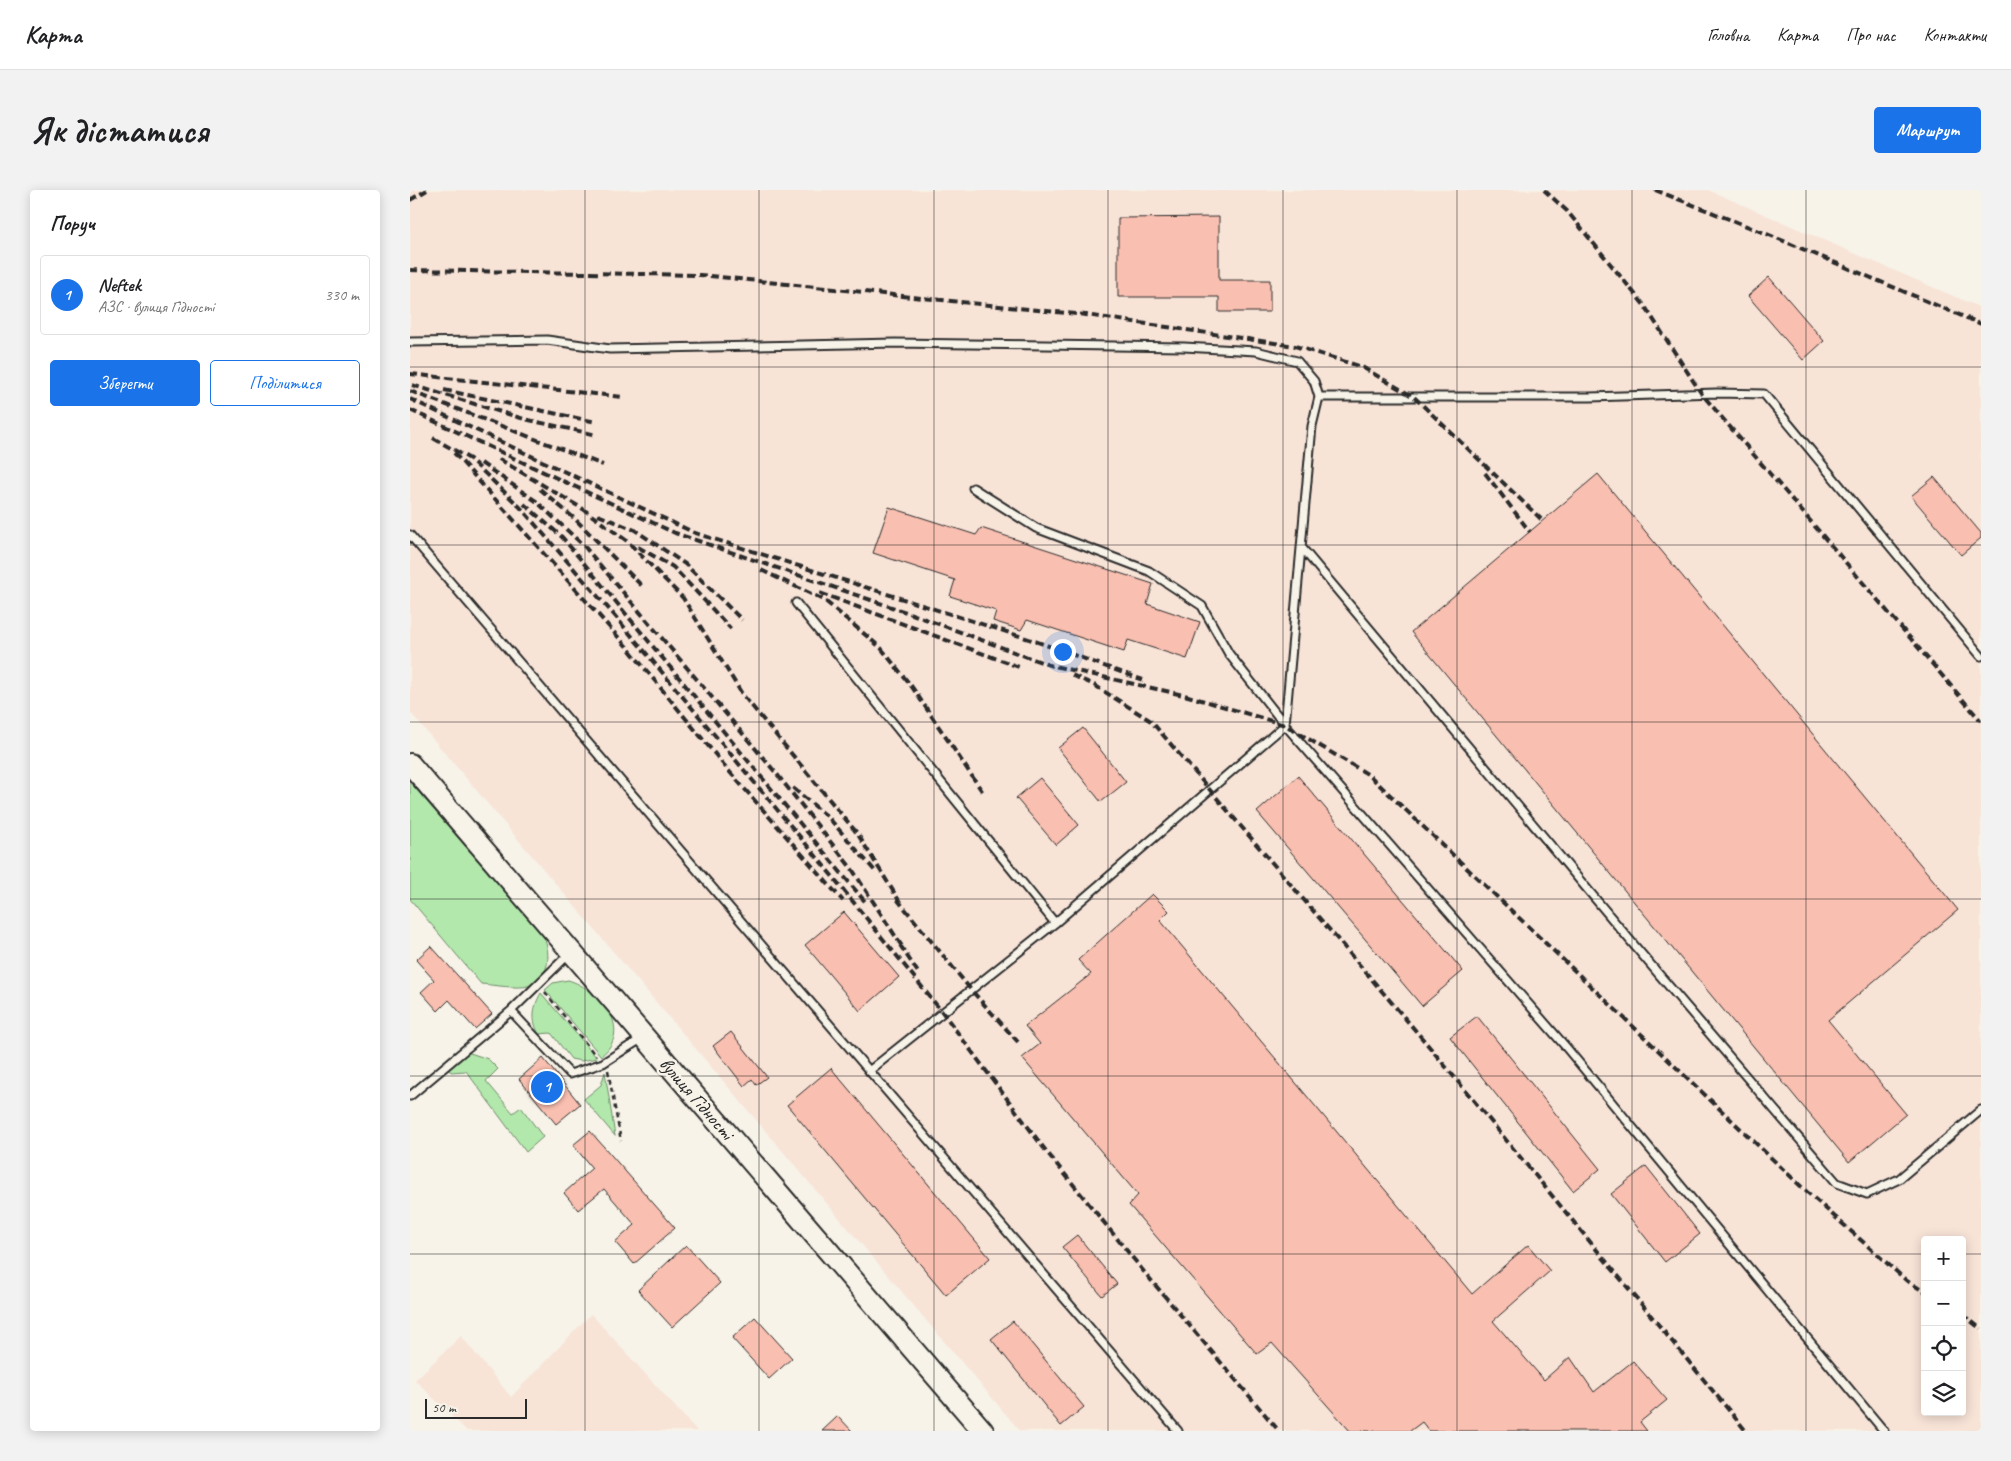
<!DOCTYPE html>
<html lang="uk">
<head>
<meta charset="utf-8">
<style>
  :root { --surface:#fff; --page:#f2f2f2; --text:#202124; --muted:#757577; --line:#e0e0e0; --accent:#1a73e8 }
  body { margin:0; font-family:Caveat,sans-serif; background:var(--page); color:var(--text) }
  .controls { position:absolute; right:15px; bottom:15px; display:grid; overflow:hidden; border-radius:5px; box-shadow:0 2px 12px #0003 }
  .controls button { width:45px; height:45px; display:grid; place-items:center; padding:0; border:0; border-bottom:1px solid var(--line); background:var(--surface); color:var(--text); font:25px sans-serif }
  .scale { position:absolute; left:15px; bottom:12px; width:102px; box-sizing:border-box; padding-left:5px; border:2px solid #2b2b2b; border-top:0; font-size:14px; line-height:18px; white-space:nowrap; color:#2b2b2b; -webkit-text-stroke:4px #f7f3e8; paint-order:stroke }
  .you { position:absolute; left:652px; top:461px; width:18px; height:18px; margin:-12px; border:4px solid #fff; border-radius:50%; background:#1a73e8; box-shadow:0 0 0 8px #1a73e833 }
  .badge { display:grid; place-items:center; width:32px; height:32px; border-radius:50%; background:var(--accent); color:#fff; font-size:16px; font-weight:700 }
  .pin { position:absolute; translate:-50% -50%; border:2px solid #fff; box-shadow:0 1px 5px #0006 }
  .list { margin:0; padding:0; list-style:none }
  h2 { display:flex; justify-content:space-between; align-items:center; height:65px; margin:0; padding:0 20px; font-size:21px }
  h2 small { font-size:16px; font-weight:400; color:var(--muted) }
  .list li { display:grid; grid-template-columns:32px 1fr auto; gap:15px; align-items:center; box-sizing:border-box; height:80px; margin:0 10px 10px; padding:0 10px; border:1px solid var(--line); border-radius:5px }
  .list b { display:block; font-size:19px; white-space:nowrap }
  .list p { margin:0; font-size:16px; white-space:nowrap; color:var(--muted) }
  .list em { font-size:16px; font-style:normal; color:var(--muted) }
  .actions { display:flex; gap:10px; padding:15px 20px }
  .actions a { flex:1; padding:11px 0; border:1px solid var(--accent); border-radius:5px; text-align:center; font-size:18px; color:var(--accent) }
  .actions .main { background:var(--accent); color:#fff }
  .icon { flex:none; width:28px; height:28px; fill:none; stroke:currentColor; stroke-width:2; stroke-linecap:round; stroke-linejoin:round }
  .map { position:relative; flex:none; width:1571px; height:1241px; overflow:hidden; border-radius:5px }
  header { display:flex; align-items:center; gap:30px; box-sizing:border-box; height:70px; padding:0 25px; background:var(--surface); border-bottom:1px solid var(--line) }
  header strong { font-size:24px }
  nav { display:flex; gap:28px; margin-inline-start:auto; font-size:18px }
  .intro { display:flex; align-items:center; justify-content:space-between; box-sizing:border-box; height:120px; padding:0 30px }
  h1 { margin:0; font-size:35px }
  .button { padding:12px 22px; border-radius:5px; background:var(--accent); color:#fff; font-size:18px; font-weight:700 }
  main { display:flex; gap:30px; padding:0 30px }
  aside { flex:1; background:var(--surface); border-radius:5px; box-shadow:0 2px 12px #0003 }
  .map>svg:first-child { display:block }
  .built { fill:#f8e3d7; fill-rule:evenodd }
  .green { fill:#b2e8ab; stroke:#6e8a6b }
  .building { fill:#f9bfb0; stroke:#2b2b2b }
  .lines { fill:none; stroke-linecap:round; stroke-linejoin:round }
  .lane-casing { stroke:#2b2b2b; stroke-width:11 }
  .secondary-casing { stroke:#2b2b2b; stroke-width:24 }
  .path { stroke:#2b2b2b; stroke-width:2.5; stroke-dasharray:5 4; stroke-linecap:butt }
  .lane { stroke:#f7f3e8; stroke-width:7 }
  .secondary { stroke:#f7f3e8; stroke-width:20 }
  .rail { stroke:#2b2b2b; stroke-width:4; stroke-dasharray:8 4; stroke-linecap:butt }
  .grid { fill:none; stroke:#2b2b2b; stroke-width:1; stroke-opacity:0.55 }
  .labels { text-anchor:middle; stroke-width:5; stroke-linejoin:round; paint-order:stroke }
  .street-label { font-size:20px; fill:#2b2b2b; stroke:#f7f3e8 }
</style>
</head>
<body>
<header>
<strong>Карта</strong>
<nav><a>Головна</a><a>Карта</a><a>Про нас</a><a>Контакти</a></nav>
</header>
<div class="intro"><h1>Як дістатися</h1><a class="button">Маршрут</a></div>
<main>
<aside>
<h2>Поруч<small></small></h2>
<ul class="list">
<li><span class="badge">1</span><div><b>Neftek</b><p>АЗС · вулиця Гідності</p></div><em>330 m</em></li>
</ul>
<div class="actions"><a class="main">Зберегти</a><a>Поділитися</a></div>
</aside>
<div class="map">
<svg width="1571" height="1241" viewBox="0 0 1571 1241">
  <rect width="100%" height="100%" fill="#f7f3e8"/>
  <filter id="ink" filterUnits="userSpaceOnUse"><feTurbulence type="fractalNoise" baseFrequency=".02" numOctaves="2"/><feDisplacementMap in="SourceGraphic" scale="10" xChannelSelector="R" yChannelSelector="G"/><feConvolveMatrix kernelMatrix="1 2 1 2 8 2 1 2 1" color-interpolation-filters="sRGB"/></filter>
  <g filter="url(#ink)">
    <!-- built -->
    <path class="built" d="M 0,0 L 1298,0 L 1571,118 L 1571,1241 L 610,1241 L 0,522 ZM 1515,1050 L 1552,1050 L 1552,1222 L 1515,1222 Z
      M 181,1124 L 287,1241 L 57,1241 L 5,1190 L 51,1146 L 101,1207 Z"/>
    <!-- green -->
    <path class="green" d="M 0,592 L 134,747 C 141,765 140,788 118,796 C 109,799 82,795 71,794 L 0,709 Z
      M 158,790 C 189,799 225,839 191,866 L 135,800 L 143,793 Z
      M 131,803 L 187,868 L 171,871 L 161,869 L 141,843 L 129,844 C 121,830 123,817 131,803 Z
      M 60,863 L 78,869 L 88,879 L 76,891 L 103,923 L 111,917 L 133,947 L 116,962 L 56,881 L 41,882 L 37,878 L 48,867 Z
      M 195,882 L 205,946 L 174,909 L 191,895 Z"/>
    <!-- building -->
    <path class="building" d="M 809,27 L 809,90 L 860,90 L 860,122 L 809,122 L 809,107 L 708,107 L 708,28 Z
      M 1359,87 L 1414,151 L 1393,170 L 1338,106 Z
      M 1188,284 L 1548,720 L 1418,830 L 1496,924 L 1439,972 L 1001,442 Z
      M 1524,287 L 1571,343 L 1571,348 L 1551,365 L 1501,306 Z
      M 479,317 L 566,345 L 571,338 L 743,394 L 737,414 L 790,432 L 777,469 L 718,450 L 714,462 L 617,430 L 611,440 L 583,431 L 586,421 L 540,406 L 545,390 L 463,363 Z
      M 673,538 L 716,592 L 691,612 L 648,558 Z
      M 888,586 L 1053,781 L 1012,816 L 847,622 Z
      M 630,588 L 669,635 L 646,655 L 606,608 Z
      M 742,704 L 759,721 L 750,730 L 1062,1104 L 1118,1055 L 1140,1081 L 1083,1131 L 1134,1190 L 1160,1167 L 1184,1202 L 1223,1171 L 1257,1210 L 1230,1232 L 1237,1241 L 1019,1241 L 1012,1232 L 1000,1241 L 940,1241 L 862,1153 L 847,1164 L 719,1015 L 728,1005 L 612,868 L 630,854 L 615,836 L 681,784 L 668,770 Z
      M 434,722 L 489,787 L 450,821 L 395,755 Z
      M 21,756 L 82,824 L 65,839 L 39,810 L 28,821 L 11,802 L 24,790 L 6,770 Z
      M 1067,826 L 1190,979 L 1163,1001 L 1040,847 Z
      M 321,842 L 357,887 L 346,895 L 342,889 L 334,896 L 303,856 Z
      M 133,868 L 170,914 L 146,934 L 109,889 Z
      M 421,878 L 580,1068 L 536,1105 L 377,915 Z
      M 180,941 L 265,1038 L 224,1074 L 205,1052 L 225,1035 L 194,999 L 168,1020 L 154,1003 L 182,978 L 163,955 Z
      M 1236,976 L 1290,1044 L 1255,1072 L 1201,1004 Z
      M 667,1045 L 707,1094 L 692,1106 L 652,1057 Z
      M 276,1055 L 310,1093 L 262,1137 L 228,1100 Z
      M 345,1127 L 382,1168 L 359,1189 L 322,1148 Z
      M 603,1131 L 674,1217 L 651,1236 L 581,1149 Z
      M 428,1226 L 442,1241 L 412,1241 Z"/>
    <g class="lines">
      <defs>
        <path id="lane" d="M 0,152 L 137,150 L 200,159 L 485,153 L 774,157 L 846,161 L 887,171 L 904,191 L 909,207 L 902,236 L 875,535 L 645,733 L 459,881
          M 909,207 L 1180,207 L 1307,203 L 1354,204 L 1571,466
          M 563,298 L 626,338 L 739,381 L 792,416 L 819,464 L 875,535 L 1155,856 L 1474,1241
          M 0,345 L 768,1241
          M 892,358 L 1229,761 L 1427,993 L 1457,1004 L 1489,989 L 1571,920
          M 386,413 L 645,733
          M 101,821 L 160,884 L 193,873 L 234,847
          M 0,906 L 101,821 L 160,763"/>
        <path id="secondary" d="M 0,574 L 573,1241"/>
      </defs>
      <!-- lane casing -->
      <use href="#lane" class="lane-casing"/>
      <!-- secondary casing -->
      <use href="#secondary" class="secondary-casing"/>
      <!-- path -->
      <path class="path" d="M 135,802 L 186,866
        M 198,880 L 211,951"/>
      <!-- lane -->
      <use href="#lane" class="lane"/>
      <!-- secondary -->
      <use href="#secondary" class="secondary"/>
      <!-- rail -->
      <path class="rail" d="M 1134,0 L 1157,21 L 1234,115 L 1291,203 L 1571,531
        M 1245,0 L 1357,44 L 1571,134
        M 0,10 L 17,0
        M 0,80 L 290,85 L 676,125 L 885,156 L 952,177 L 1004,207 L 1133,331
        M 0,184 L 213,207
        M 2,195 L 114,229 L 187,245
        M 34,200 L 186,232
        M 0,201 L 193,275
        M 0,209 L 285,343 L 622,450 L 733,490
        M 0,220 L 265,343 L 499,423 L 639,475 L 778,506 L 875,535 L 959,585 L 1397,1002 L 1497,1091 L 1515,1102
        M 23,248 L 60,269 L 110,317 L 205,426 L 406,666 L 533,823 L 636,961 L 735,1083 L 869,1241
        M 44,263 L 218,458 L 318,580 L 433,711
        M 89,269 L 173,319 L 217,351 L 273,408 L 332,504 L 447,643 L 490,712
        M 71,273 L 126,311 L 174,356 L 366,583 L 442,679 L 495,761
        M 1075,283 L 1120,342
        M 130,299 L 165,329 L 232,396
        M 114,314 L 152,347 L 457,714
        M 188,325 L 225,340 L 275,374 L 332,430
        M 228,357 L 263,377 L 321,439
        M 351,380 L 414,410 L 471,458 L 502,497 L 574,604
        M 410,403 L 609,477
        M 662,485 L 684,495 L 741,531 L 1017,854 L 1336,1241
        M 383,598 L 418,627 L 465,681
        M 487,709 L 562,801 L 608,852
        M 490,755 L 509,784
        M 1552,1124 L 1571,1139"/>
    </g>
  </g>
  <!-- grid -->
  <path class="grid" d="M 175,0 L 175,1241M 349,0 L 349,1241M 524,0 L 524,1241M 698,0 L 698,1241M 873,0 L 873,1241M 1047,0 L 1047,1241M 1222,0 L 1222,1241M 1396,0 L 1396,1241M 0,177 L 1571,177M 0,355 L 1571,355M 0,532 L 1571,532M 0,709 L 1571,709M 0,886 L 1571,886M 0,1064 L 1515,1064M 1552,1064 L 1571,1064"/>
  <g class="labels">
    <!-- street labels -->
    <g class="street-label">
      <text transform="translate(287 908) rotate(49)" y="7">вулиця Гідності</text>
    </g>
  </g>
</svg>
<div class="controls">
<button>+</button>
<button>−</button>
<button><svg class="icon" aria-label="locate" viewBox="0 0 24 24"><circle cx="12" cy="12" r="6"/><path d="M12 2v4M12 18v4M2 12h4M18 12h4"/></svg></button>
<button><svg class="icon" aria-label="layers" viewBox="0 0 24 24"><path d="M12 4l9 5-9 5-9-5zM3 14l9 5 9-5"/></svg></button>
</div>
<div class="scale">50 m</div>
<div class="you"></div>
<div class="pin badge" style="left:137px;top:897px">1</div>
</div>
</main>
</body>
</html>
